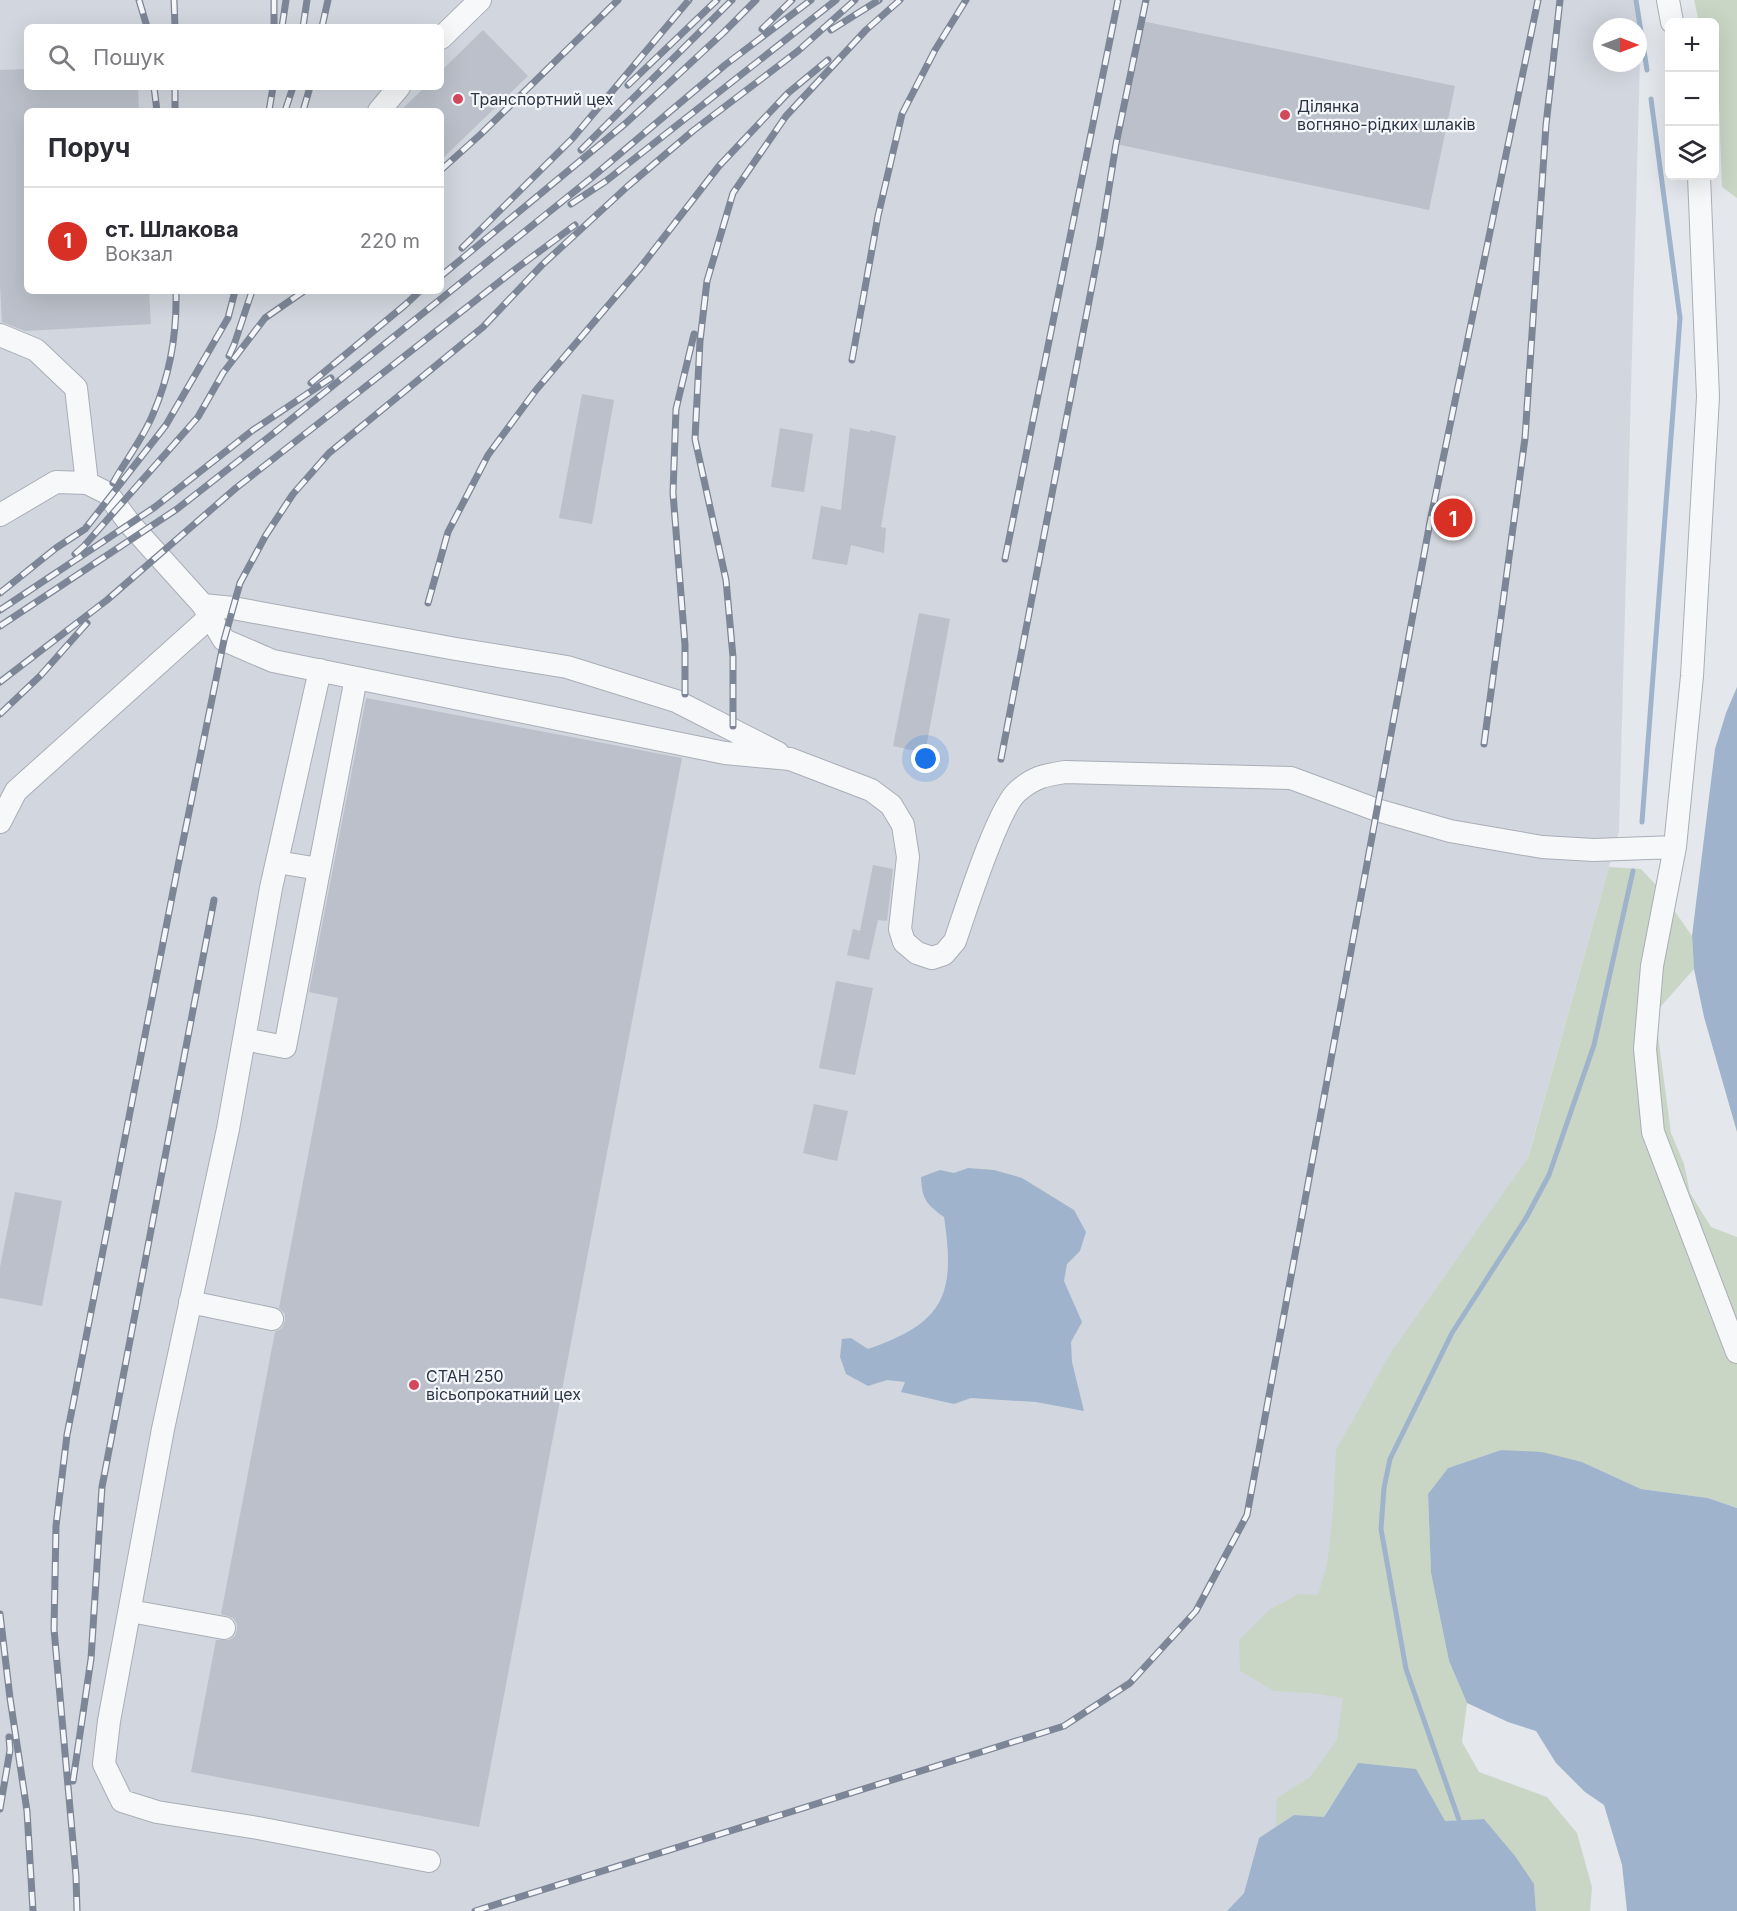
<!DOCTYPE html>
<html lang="uk">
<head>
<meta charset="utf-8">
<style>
  :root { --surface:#fff; --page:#f7f7f7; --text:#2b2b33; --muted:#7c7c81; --line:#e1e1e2; --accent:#d93025 }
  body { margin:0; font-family:Inter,sans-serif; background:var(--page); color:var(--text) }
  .controls { position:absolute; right:18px; top:18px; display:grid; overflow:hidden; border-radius:9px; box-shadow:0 6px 24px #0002 }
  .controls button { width:54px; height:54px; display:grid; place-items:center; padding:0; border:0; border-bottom:2px solid var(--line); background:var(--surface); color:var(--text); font:30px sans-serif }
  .compass { position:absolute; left:1593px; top:18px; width:54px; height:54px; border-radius:50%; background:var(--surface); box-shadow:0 6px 24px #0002; rotate:90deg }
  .you { position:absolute; left:926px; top:759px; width:21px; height:21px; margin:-15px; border:4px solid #fff; border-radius:50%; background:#1a73e8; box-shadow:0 0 0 9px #1a73e833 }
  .badge { display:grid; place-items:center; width:39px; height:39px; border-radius:50%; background:var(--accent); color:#fff; font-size:20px; font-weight:700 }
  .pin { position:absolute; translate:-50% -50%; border:3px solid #fff; box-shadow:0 2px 6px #0006 }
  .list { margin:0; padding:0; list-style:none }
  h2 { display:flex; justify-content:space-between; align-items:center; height:78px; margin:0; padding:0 24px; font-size:26px }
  h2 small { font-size:20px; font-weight:400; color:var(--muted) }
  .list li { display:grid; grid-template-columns:39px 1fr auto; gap:18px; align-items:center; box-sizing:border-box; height:108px; padding:0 24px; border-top:2px solid var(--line) }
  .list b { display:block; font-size:22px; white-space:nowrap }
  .list p { margin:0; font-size:20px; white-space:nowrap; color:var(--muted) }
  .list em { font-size:20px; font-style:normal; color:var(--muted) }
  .icon { flex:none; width:33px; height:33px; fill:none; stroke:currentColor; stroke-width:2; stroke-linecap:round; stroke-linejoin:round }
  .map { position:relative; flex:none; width:1737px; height:1911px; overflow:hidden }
  .search { position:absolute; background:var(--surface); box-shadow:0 6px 24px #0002; left:24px; top:24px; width:420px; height:66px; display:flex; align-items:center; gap:15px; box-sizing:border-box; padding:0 21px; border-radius:9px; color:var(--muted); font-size:22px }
  .panel { position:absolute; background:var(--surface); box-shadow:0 6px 24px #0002; left:24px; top:108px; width:420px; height:186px; border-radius:9px }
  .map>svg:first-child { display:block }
  .built { fill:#d2d6de; fill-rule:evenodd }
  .green { fill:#c9d6c5 }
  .water { fill:#9fb4cc }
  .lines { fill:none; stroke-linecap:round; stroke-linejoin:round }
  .stream { stroke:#9fb4cc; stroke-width:5 }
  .building { fill:#bbc0ca }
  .minor-casing { stroke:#a9aeb7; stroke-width:24 }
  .minor { stroke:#f7f8fa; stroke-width:22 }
  .rail-casing { stroke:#7d8696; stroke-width:7 }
  .rail { stroke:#f4f6f9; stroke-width:4.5; stroke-dasharray:14; stroke-linecap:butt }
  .poi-dot { fill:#d1495b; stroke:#f4f6f9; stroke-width:2 }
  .labels { text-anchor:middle; stroke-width:4.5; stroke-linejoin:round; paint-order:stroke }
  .poi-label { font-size:16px; fill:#2b3445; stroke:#f4f6f9; text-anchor:start }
</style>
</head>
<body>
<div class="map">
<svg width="1737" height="1911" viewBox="0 0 1737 1911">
  <rect width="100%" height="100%" fill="#e4e7ec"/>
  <!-- built -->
  <path class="built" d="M 0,0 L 1638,0 L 1641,22 L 1619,831 L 1490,1293 L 1324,1817 L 1259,1838 L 1244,1893 L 1227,1911 L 0,1911 ZM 27,27 L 441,27 L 441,87 L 27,87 ZM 1602,27 L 1638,27 L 1638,63 L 1602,63 ZM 27,111 L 441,111 L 441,291 L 27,291 Z"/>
  <!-- green -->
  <path class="green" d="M 1694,0 L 1737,0 L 1737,198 L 1722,187 L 1719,107 L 1714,89 L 1714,22 L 1699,22 Z
    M 1609,867 L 1641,869 L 1657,886 L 1692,936 L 1694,969 L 1655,1013 L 1671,1133 L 1684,1164 L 1690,1193 L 1711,1227 L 1737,1237 L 1737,1508 L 1708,1498 L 1641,1489 L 1582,1462 L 1501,1450 L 1448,1468 L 1428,1494 L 1431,1573 L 1449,1661 L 1467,1703 L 1462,1742 L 1479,1772 L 1547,1797 L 1577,1833 L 1592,1887 L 1590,1911 L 1536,1911 L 1534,1884 L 1484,1819 L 1445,1821 L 1358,1763 L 1324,1817 L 1294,1815 L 1276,1826 L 1277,1798 L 1309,1778 L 1337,1740 L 1343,1698 L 1311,1693 L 1274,1691 L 1240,1671 L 1239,1640 L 1269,1610 L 1299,1594 L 1318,1595 L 1327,1565 L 1333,1513 L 1336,1450 L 1390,1354 L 1528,1158 Z"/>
  <!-- water -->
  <path class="water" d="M 1737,687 L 1737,1132 L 1704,1017 L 1694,969 L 1692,936 L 1715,749 L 1726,713 Z
    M 968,1168 L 994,1170 L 1022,1178 L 1074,1210 L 1086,1232 L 1080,1251 L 1067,1264 L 1064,1281 L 1082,1322 L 1071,1342 L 1072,1362 L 1084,1411 L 1036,1402 L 971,1398 L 954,1404 L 901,1392 L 905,1382 L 887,1380 L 868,1386 L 846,1374 L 840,1357 L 842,1339 L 851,1338 L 868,1349 C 944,1323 956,1295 944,1217 C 926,1204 922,1199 921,1177 L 940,1170 L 954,1173 Z
    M 1501,1450 L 1542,1452 L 1582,1462 L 1641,1489 L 1708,1498 L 1737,1508 L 1737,1911 L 1627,1911 L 1622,1865 L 1604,1805 L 1585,1792 L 1556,1763 L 1536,1731 L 1508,1722 L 1467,1703 L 1449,1661 L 1431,1573 L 1428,1494 L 1448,1468 Z
    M 1358,1763 L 1416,1769 L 1445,1821 L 1484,1819 L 1515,1856 L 1534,1884 L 1536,1911 L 1227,1911 L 1244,1893 L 1259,1838 L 1294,1815 L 1324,1817 Z"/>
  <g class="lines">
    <!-- stream -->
    <path class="stream" d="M 1636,0 L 1647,70
      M 1642,822 L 1680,318 L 1651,99
      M 1459,1820 L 1406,1669 L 1381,1529 L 1384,1488 L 1390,1459 L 1452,1333 L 1526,1218 L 1549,1175 L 1594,1045 L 1633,871"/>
  </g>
  <!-- building -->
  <path class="building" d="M 1142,21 L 1455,86 L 1429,210 L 1116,144 Z
    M 483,30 L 528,76 L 441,160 L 441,111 L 400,111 L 425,87 L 441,87 L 441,71 Z
    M 27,69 L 27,87 L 138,87 L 139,111 L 27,111 L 27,291 L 149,291 L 151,324 L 25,331 L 2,322 L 0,285 L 0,70 Z
    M 582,394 L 614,400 L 592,524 L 559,518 Z
    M 780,428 L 813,434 L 804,492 L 771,487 Z
    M 850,428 L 870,432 L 870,430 L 896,436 L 881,527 L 886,528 L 884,553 L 851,545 L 847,565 L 812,559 L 821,506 L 841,510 Z
    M 919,613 L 950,619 L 925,753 L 893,746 Z
    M 366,698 L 682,758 L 479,1827 L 191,1772 L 216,1640 L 229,1640 L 235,1636 L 237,1630 L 237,1624 L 233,1618 L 221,1614 L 275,1332 L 282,1328 L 285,1321 L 285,1314 L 279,1308 L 338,998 L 309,992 Z
    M 873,865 L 893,869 L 887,921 L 878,920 L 869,960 L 847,955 L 853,929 L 860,931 Z
    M 836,981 L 873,988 L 855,1075 L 819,1068 Z
    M 814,1104 L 848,1111 L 837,1161 L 803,1153 Z
    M 15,1192 L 62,1201 L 42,1306 L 0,1298 L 0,1267 Z"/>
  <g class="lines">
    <defs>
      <path id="minor" d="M 1668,0 L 1672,22
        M 441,38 L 480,0
        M 379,111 L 399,87
        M 1699,176 L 1708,397 L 1692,676 L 1675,847 L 1652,966 L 1645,1049 L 1653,1132 L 1737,1352
        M 0,335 L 36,350 L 76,388 L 87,483
        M 0,515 L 56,482 L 87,483 L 107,493 L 130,524 L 203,605 L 224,640 L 273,661 L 725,753 L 790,759 L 871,790 L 891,805 L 903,825 L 908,857 L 900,929 L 904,942 L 917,953 L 932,958 L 944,954 L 955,941 C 965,912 998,807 1018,791 C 1034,777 1045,775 1065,772 L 1291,778 L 1377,810 L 1450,831 L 1542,847 L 1594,850 L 1675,847
        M 203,605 L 233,608 L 456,649 L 567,667 L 676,701 L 778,753
        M 320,670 L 271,888 L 228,1129 L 163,1429 L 109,1721 L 104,1764 L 122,1801 L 157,1812 L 258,1828 L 429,1861
        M 0,822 L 16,791 L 210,617
        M 277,862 L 319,869
        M 244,1039 L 285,1047 L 356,678
        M 190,1302 L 272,1319
        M 130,1611 L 224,1628"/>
    </defs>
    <!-- minor casing -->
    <use href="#minor" class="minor-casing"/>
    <!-- minor -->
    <use href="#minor" class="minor"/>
    <defs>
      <path id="rail" d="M 139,0 L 147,27
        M 174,0 L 175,27
        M 274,0 L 274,27
        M 282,27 L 286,0
        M 303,27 L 307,0
        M 322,27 L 328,0
        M 762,29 L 792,0
        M 831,30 L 879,0
        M 628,85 L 717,0
        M 154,87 L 157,111
        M 175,87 L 175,111
        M 269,111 L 273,87
        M 285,111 L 293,87
        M 303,111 L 310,87
        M 581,150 L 732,0
        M 441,170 L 481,134 L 618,0
        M 571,204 L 606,181 L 836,0
        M 462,248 L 572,139 L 689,0
        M 441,276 L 626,123 L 723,33 L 756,0
        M 229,356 L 234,345 L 252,291
        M 852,360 L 878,216 L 902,114 L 935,50 L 966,0
        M 311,383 L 405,305 L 420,291
        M 113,483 C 125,461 144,437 153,414 C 170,375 177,333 176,291
        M 75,554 L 84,546 L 198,417 L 223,373 L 265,318 L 304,291
        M 1005,559 L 1118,0
        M 0,593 L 56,548 L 85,529 L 166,425 L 228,318 L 235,291
        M 428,603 L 448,532 L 488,455 L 536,390 L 640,268 L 719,166 L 788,93 L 828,60
        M 0,610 L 155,507 L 253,430 L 331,378
        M 0,626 L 177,509 L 274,433 L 590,179 L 725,65 L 811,0
        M 0,682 L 107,600 L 236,488 L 517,268 L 575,225
        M 685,694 L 685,645 L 673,493 L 676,409 L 694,334
        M 0,714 L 41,675 L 87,623
        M 733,726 L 733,657 L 726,580 L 695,439 L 700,341 L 707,281 L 733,193 L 786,116 L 866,30 L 900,0
        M 1484,744 L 1525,438 L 1546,125 L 1560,0
        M 1001,759 L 1100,244 L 1116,144 L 1146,0
        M 0,1614 L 10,1698 L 27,1811 L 33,1911
        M 73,1781 L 91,1659 L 102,1487 L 214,900
        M 0,1809 L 10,1750 L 9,1737
        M 77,1911 L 76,1876 L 54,1629 L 56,1526 L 67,1435 L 178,866 L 224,640 L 240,583 L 266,535 L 293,494 L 329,453 L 483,327 L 542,265 L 628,186 L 694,130 L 798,51 L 855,0
        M 475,1911 L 1064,1726 L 1130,1683 L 1196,1611 L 1247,1515 L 1430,522 L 1538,0"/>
    </defs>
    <!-- rail casing -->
    <use href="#rail" class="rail-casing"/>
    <!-- rail -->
    <use href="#rail" class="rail"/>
  </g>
  <!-- markers -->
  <g class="poi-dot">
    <circle cx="458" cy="99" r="6"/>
    <circle cx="1285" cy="115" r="6"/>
    <circle cx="414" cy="1385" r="6"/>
  </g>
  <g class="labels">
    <!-- poi labels -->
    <g class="poi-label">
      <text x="470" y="105">Транспортний цех</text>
      <text x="1297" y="112">Ділянка<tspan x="1297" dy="18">вогняно-рідких шлаків</tspan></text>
      <text x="426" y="1382">СТАН 250<tspan x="426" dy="18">вісьопрокатний цех</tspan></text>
    </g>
  </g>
</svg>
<div class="controls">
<button>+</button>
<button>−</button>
<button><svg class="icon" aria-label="layers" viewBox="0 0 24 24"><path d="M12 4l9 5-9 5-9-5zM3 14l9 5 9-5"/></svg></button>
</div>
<svg class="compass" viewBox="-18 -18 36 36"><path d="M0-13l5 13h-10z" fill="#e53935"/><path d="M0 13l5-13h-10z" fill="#7c7c81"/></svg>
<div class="you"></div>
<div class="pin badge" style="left:1453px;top:518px">1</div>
<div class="search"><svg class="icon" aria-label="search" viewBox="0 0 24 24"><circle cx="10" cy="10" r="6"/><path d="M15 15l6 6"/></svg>Пошук</div>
<section class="panel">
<h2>Поруч<small></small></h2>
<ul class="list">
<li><span class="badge">1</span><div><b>ст. Шлакова</b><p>Вокзал</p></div><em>220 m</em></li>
</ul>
</section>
</div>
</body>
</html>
